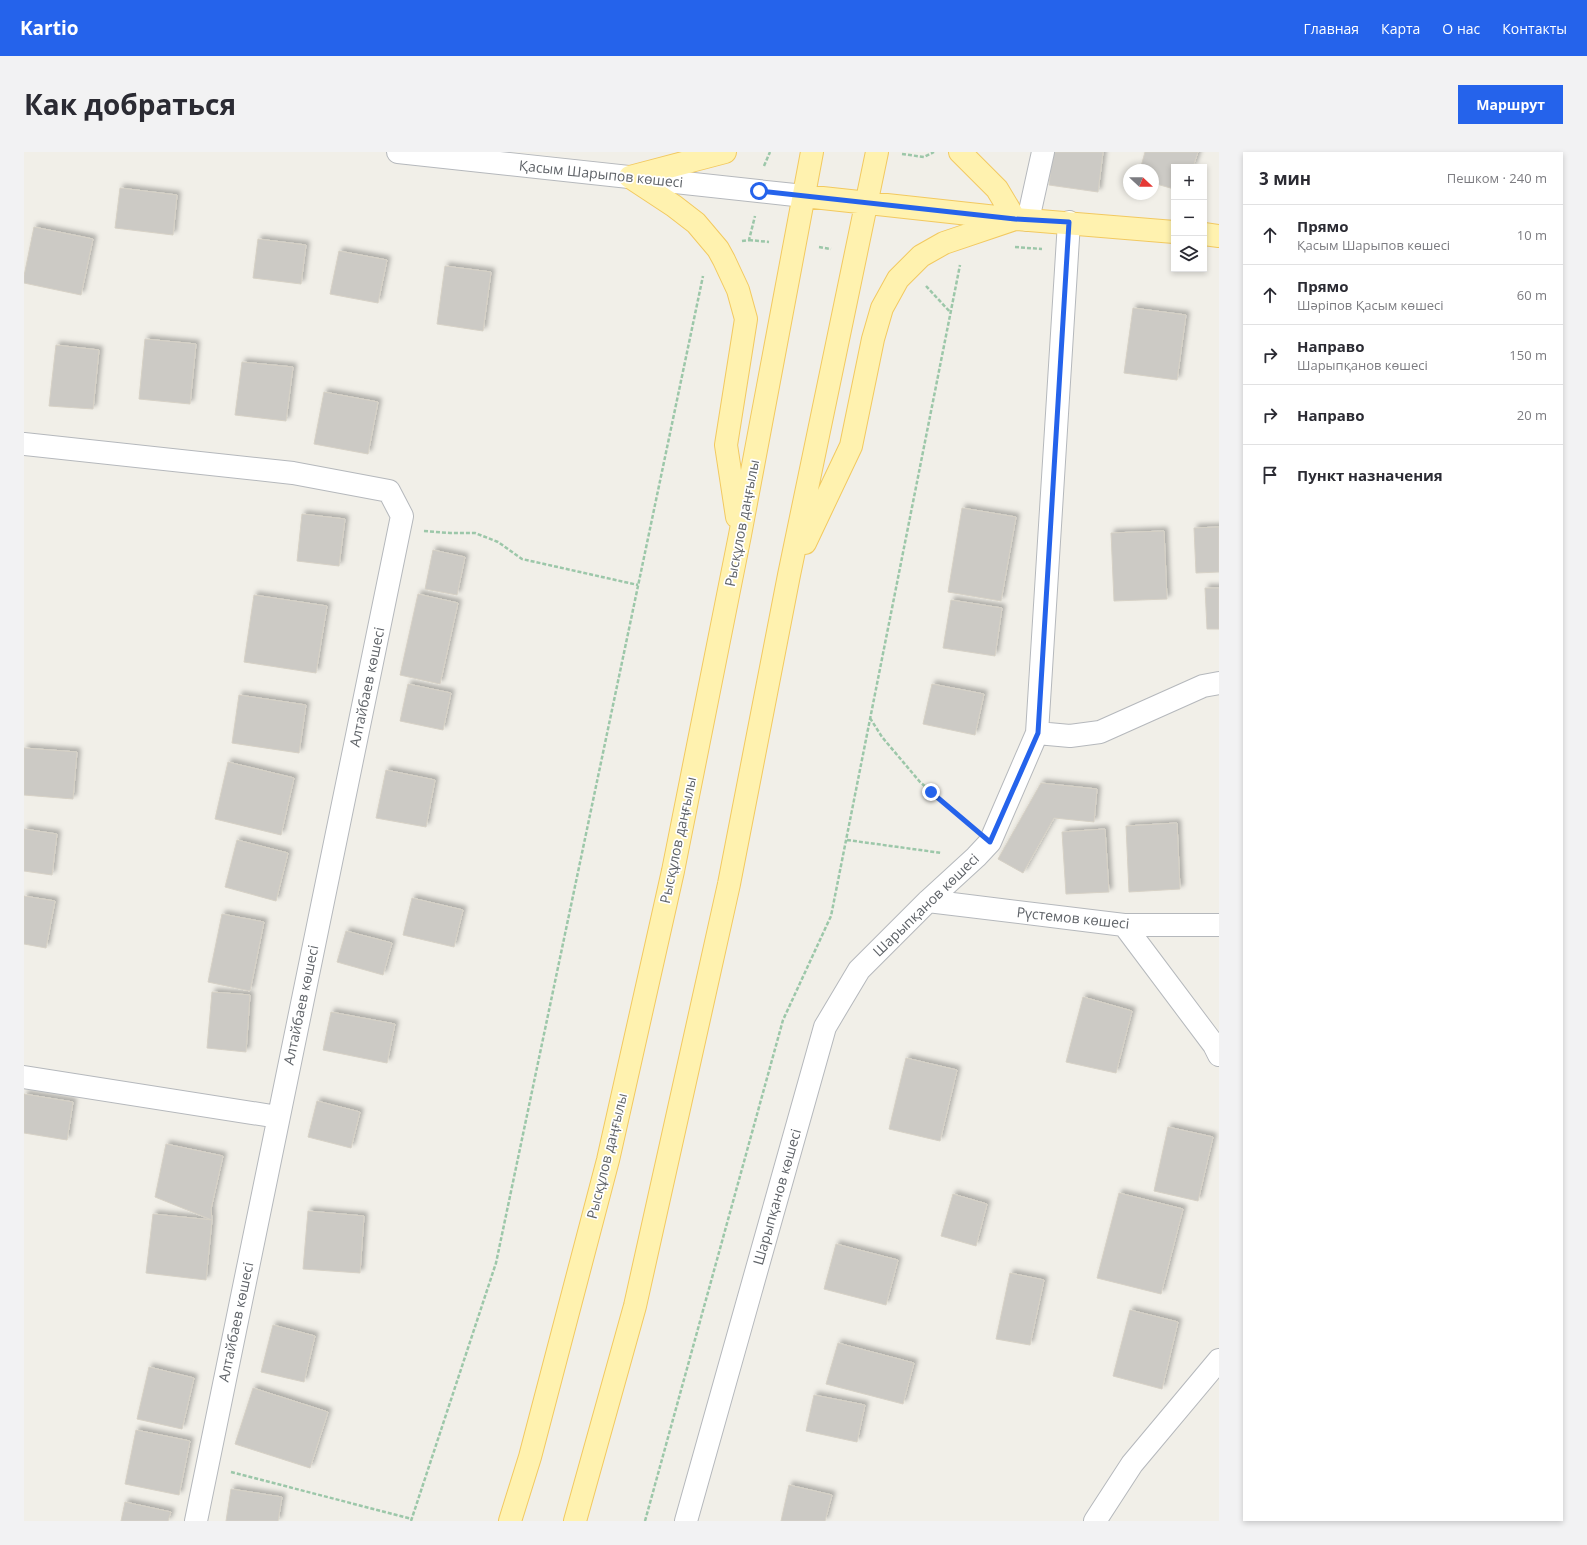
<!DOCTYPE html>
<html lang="ru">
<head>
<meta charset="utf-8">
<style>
  :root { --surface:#fff; --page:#f2f2f3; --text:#2b2b33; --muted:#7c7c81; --line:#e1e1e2; --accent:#2563eb }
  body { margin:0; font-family:"Open Sans",sans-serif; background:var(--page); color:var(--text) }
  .controls { position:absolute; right:12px; top:12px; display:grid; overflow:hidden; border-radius:0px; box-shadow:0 2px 6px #0003 }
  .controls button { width:36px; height:36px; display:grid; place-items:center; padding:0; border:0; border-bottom:1px solid var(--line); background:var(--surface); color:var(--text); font:20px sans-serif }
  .compass { position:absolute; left:1099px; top:12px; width:36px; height:36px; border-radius:50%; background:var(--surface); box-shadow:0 2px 6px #0003; rotate:112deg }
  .stop { position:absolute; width:12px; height:12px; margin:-9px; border:3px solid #2563eb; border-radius:50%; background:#fff }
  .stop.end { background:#2563eb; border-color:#fff; box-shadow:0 1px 4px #0008 }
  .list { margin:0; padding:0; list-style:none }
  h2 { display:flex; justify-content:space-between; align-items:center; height:52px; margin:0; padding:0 16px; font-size:17px }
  h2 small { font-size:13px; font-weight:400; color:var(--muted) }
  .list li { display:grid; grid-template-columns:26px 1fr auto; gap:12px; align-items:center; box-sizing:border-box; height:60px; padding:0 16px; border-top:1px solid var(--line) }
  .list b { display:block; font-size:15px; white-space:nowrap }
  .list p { margin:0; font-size:13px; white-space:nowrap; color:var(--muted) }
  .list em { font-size:13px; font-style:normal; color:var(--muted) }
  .icon { flex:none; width:22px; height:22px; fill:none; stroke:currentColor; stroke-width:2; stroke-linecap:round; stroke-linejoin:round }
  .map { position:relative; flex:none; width:1195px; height:1369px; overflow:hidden; border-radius:0px }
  header { display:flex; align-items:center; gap:24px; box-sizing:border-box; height:56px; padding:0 20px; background:var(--accent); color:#fff }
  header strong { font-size:19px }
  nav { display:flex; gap:22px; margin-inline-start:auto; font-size:14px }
  .intro { display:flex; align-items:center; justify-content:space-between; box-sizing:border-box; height:96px; padding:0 24px }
  h1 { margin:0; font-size:28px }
  .button { padding:10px 18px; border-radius:0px; background:var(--accent); color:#fff; font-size:14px; font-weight:700 }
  main { display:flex; gap:24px; padding:0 24px }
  aside { flex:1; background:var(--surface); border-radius:0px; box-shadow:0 2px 6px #0003 }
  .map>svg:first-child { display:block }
  .building { fill:#cccac5; stroke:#d6d1c6; filter:url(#shadow) }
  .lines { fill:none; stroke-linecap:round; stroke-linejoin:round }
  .minor-casing { stroke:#b5b8bc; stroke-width:24 }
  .major-casing { stroke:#f2c960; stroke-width:24 }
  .path { stroke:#9cc7a9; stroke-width:2.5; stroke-dasharray:4 2; stroke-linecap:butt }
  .minor { stroke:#fff; stroke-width:22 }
  .major { stroke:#fff2af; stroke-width:22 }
  .route { stroke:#2563eb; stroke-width:5 }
  .labels { text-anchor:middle; stroke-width:3.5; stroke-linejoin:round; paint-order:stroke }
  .street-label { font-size:14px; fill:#5f6368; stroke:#fff }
</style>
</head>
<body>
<header>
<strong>Kartio</strong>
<nav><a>Главная</a><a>Карта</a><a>О нас</a><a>Контакты</a></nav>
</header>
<div class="intro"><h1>Как добраться</h1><a class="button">Маршрут</a></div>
<main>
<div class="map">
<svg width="1195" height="1369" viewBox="0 0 1195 1369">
  <defs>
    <filter id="shadow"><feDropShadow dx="3.5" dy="-3.5" stdDeviation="2" flood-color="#0004"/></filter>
  </defs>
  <rect width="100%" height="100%" fill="#f1efe8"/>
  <!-- building -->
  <path class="building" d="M 1029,0 L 1079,0 L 1074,40 L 1025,33 Z
    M 1121,0 L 1174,0 L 1169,15 L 1150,15 L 1150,37 L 1129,31 L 1129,18 L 1116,18 Z
    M 96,36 L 153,43 L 149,83 L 91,76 Z
    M 10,75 L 69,87 L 57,143 L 0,131 L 0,124 Z
    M 234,87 L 282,93 L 277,132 L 229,126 Z
    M 315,99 L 363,108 L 354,151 L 306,142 Z
    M 421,114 L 467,120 L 459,179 L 413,172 Z
    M 1109,156 L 1162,163 L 1153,228 L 1100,221 Z
    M 121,187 L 172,192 L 166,252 L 115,247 Z
    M 32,193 L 75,198 L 69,257 L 25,254 Z
    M 218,210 L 269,215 L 262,269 L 211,263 Z
    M 300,240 L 354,250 L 344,302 L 290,292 Z
    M 938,356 L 992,365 L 977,449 L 924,440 Z
    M 278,362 L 321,367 L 315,414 L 273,409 Z
    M 1195,375 L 1195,420 L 1172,421 L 1170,376 Z
    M 1140,379 L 1143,447 L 1090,449 L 1087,381 Z
    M 409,398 L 441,405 L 433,443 L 401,437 Z
    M 1181,436 L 1195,436 L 1195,477 L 1183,477 Z
    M 394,442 L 434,451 L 416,532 L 376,523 Z
    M 230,443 L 303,454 L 292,521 L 220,510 Z
    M 927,448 L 978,456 L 971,504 L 919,496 Z
    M 384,532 L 427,541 L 419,578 L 376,569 Z
    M 908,532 L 960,542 L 951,583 L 899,572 Z
    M 215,543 L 282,553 L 275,601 L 208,591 Z
    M 0,596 L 53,600 L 49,647 L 0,643 Z
    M 204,610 L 270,626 L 257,683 L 191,667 Z
    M 362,618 L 411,628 L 402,675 L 352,666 Z
    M 1017,631 L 1073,637 L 1070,670 L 1030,666 L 999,721 L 974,707 Z
    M 1153,671 L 1156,737 L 1105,740 L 1102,674 Z
    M 0,677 L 33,682 L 28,723 L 0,719 Z
    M 1081,677 L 1085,740 L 1042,742 L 1038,680 Z
    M 213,688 L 264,701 L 252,749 L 201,735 Z
    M 0,744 L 31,749 L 22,796 L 0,792 Z
    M 388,746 L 439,758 L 430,795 L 379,783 Z
    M 198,762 L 240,770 L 226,839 L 184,830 Z
    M 322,779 L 368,791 L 359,823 L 313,810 Z
    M 188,840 L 226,843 L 222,900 L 183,896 Z
    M 1059,845 L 1108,859 L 1092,921 L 1042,910 Z
    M 307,860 L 371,872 L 363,911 L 299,898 Z
    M 882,906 L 933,918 L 916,989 L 865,977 Z
    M 0,942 L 49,950 L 43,988 L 0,981 Z
    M 293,949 L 336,960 L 327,996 L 284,985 Z
    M 1144,975 L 1189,985 L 1174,1049 L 1130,1039 Z
    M 142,992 L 199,1004 L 187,1057 L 188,1068 L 131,1045 Z
    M 1095,1041 L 1159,1057 L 1137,1142 L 1073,1126 Z
    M 929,1042 L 963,1052 L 952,1094 L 917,1084 Z
    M 284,1059 L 340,1064 L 336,1121 L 279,1117 Z
    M 129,1062 L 188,1068 L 182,1128 L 122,1121 Z
    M 812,1092 L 874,1108 L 862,1153 L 800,1137 Z
    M 986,1121 L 1020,1128 L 1006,1193 L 972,1187 Z
    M 1106,1158 L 1154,1170 L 1138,1237 L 1089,1224 Z
    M 249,1173 L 291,1184 L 280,1230 L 237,1220 Z
    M 814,1191 L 890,1211 L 879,1252 L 802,1232 Z
    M 125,1215 L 170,1226 L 158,1277 L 113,1267 Z
    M 229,1236 L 304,1260 L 286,1316 L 211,1292 Z
    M 790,1243 L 841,1253 L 833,1290 L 782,1279 Z
    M 112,1278 L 166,1289 L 155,1343 L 101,1332 Z
    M 765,1333 L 808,1343 L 801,1369 L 757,1369 Z
    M 207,1337 L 258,1345 L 254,1369 L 202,1369 Z
    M 101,1350 L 147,1360 L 144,1369 L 97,1369 Z"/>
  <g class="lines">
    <defs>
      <path id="minor" d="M 374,0 L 780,44
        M 1004,68 L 1019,0
        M 0,292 L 269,321 L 365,339 L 378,364 L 172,1369
        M 1013,581 L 1046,584 L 1076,580 L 1179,534 L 1195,531
        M 904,749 L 1100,773 L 1195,773
        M 1100,773 L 1190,893 L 1195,903
        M 0,925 L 254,965
        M 662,1369 L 801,875 L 835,818 L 904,749 L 952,705 L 966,690 L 1013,581 L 1045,70
        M 1071,1369 L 1108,1312 L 1195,1208"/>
      <path id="major" d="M 606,25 L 650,54 L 672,71 L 694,97 L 700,108 L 714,138 L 722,167 L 702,293 L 713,365
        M 606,25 L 701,0
        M 780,44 L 991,67 L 1150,80
        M 1180,82 L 1195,84
        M 781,391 L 827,294 L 849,187 L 858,156 L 874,127 L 897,104 L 920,91 L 991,67 L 973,37 L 936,0
        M 486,1369 L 506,1305 L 584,1008 L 649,719 L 716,383 L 788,0
        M 551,1369 L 611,1154 L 705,732 L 765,423 L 853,0"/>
    </defs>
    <!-- minor casing -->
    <use href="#minor" class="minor-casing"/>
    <!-- major casing -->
    <use href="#major" class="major-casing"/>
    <!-- path -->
    <path class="path" d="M 878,2 L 900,5 L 910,0
      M 740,14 L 746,0
      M 725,88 L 745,90
      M 718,89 L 725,88 L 731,64
      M 795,95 L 807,97
      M 991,95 L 1018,97
      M 902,134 L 927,161
      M 400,379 L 426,381 L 451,381 L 474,390 L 498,407 L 614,433
      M 846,566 L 858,585 L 896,630 L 946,672
      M 823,688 L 918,701
      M 207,1320 L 388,1367
      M 387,1369 L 472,1111 L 679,124
      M 621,1369 L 759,868 L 807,764 L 936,113"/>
    <!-- minor -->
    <use href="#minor" class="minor"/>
    <!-- major -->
    <use href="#major" class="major"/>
  </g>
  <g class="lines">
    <!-- route -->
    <path class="route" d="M 735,39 L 991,67 L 1045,70 L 1014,581 L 966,690 L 907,640"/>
  </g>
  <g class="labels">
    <!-- street labels -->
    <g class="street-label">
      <text transform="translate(577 22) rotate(6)" y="5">Қасым Шарыпов көшесі</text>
      <text transform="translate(718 371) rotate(-79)" y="5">Рысқұлов даңғылы</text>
      <text transform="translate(343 535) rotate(-78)" y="5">Алтайбаев көшесі</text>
      <text transform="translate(654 688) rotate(-78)" y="5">Рысқұлов даңғылы</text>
      <text transform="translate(902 753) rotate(-44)" y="5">Шарыпқанов көшесі</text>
      <text transform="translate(1049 766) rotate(6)" y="5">Рүстемов көшесі</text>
      <text transform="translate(277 853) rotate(-78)" y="5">Алтайбаев көшесі</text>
      <text transform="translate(583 1004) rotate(-76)" y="5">Рысқұлов даңғылы</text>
      <text transform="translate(753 1045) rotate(-74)" y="5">Шарыпқанов көшесі</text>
      <text transform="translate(212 1170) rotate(-78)" y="5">Алтайбаев көшесі</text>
    </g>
  </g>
</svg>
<div class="controls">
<button>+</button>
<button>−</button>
<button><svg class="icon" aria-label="layers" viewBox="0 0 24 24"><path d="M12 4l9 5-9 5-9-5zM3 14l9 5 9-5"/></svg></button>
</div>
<svg class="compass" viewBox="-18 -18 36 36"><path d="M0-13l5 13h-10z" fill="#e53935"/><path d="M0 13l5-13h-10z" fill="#7c7c81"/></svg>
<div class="stop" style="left:735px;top:39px"></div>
<div class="stop end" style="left:907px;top:640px"></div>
</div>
<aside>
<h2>3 мин<small>Пешком · 240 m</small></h2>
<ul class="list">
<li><svg class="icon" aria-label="ahead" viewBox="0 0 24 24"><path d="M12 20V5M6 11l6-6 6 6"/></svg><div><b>Прямо</b><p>Қасым Шарыпов көшесі</p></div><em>10 m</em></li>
<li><svg class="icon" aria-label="ahead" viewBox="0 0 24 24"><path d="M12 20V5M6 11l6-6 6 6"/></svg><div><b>Прямо</b><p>Шәріпов Қасым көшесі</p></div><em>60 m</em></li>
<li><svg class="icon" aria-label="right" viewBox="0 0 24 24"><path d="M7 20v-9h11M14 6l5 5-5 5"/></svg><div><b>Направо</b><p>Шарыпқанов көшесі</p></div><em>150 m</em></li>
<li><svg class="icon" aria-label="right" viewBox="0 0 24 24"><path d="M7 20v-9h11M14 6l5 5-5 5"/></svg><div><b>Направо</b></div><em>20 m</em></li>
<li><svg class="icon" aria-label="arrive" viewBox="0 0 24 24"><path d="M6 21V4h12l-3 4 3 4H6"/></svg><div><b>Пункт назначения</b></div></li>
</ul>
</aside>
</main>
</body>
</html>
